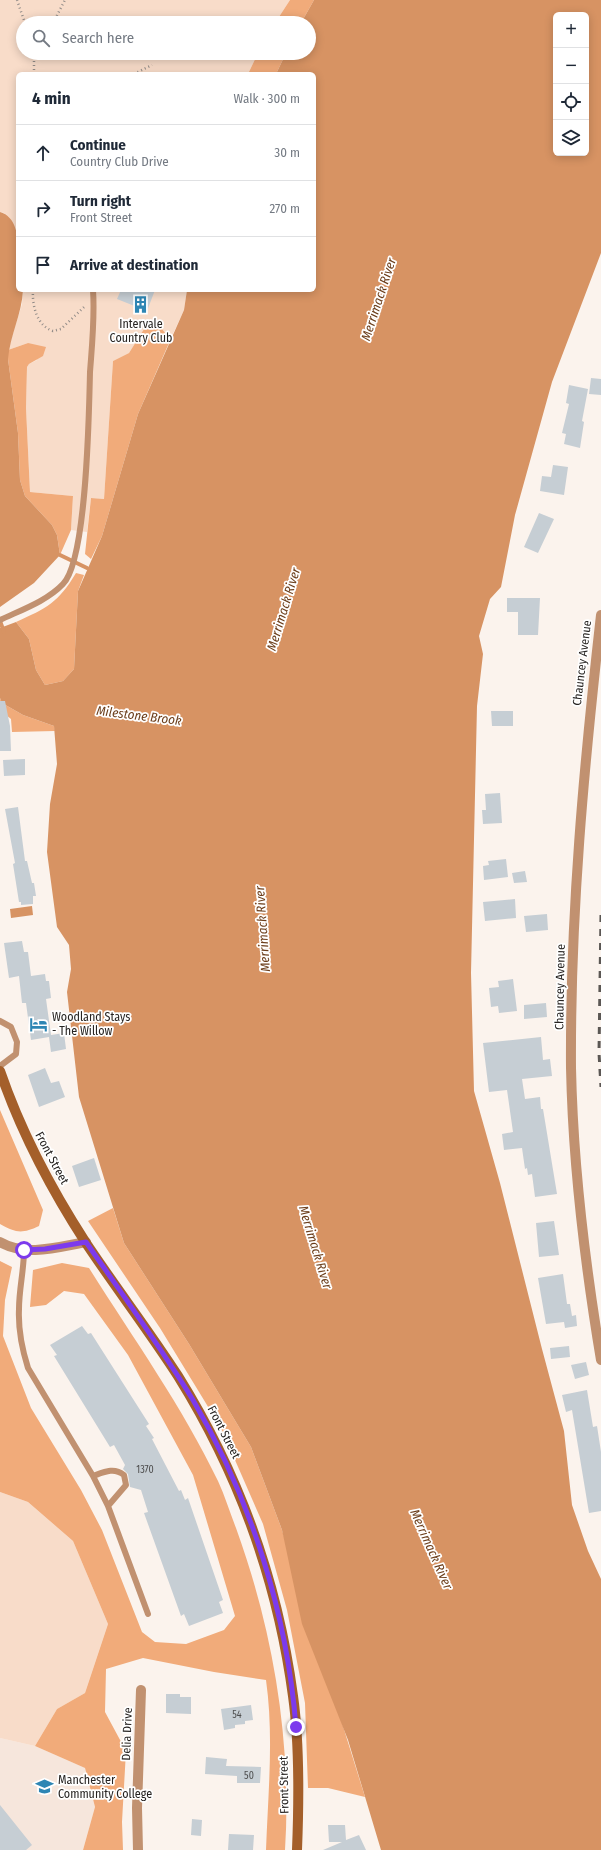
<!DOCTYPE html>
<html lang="en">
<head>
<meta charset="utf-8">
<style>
  :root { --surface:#fff; --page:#f2f2f3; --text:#1f2937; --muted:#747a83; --line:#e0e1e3 }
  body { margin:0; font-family:"Fira Sans Condensed",sans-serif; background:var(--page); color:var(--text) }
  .controls { position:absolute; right:12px; top:12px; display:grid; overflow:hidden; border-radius:6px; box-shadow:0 2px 10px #0003 }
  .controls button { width:36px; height:36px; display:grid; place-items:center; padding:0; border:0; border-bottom:1px solid var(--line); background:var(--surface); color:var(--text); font:20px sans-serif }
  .stop { position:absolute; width:12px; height:12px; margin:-9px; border:3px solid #7c3aed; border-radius:50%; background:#fff }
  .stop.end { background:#7c3aed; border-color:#fff; box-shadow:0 1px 4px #0008 }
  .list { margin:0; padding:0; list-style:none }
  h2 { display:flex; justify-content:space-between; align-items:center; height:52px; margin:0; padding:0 16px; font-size:17px }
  h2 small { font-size:13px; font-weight:400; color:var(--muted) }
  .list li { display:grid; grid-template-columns:26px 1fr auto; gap:12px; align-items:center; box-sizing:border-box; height:56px; padding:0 16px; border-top:1px solid var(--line) }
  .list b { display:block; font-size:15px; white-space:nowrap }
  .list p { margin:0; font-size:13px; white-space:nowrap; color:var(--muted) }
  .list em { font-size:13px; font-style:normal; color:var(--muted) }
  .icon { flex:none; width:22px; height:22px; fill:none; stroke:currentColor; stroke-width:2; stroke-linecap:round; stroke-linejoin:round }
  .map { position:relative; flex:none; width:601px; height:1850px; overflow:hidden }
  .search { position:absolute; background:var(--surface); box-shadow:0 2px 10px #0003; left:16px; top:16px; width:300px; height:44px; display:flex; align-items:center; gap:10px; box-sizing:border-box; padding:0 14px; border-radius:22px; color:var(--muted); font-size:15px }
  .panel { position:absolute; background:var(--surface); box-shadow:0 2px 10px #0003; left:16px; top:72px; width:300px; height:220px; border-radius:6px }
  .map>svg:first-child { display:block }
  .built { fill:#f6e6dc }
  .green { fill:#f8dcc9 }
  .forest { fill:#f1ab7a }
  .water { fill:#d79363; fill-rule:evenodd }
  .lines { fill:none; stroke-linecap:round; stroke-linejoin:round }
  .stream { stroke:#d79363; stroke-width:4 }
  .building { fill:#c6ced4 }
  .path { stroke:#928c88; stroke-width:2.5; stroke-dasharray:1 3; stroke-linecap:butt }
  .lane { stroke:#c19170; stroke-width:6 }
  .street { stroke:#c19170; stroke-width:10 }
  .secondary { stroke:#a45f2a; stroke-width:10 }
  .rail { stroke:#5b5754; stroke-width:3; stroke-dasharray:7 7; stroke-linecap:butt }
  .route { stroke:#7c3aed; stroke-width:5 }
  .labels { text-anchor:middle; stroke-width:3.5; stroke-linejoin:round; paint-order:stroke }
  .number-label { font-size:10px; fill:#4e4e4e }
  .poi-label { font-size:12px; fill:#262321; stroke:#fff; text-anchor:start }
  .street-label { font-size:12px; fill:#262321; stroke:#fff }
  .water-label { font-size:13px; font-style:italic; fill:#6c3e1b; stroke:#fff }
</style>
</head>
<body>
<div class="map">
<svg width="601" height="1850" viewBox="0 0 601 1850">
  <rect width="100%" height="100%" fill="#fbf3ed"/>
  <!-- built -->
  <path class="built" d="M 0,1738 L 35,1746 L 85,1768 L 95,1807 L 83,1850 L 0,1850 Z"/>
  <!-- green -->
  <path class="green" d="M 0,0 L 290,0 L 275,23 L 23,23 L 23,53 L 258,53 L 248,74 L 18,74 L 18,232 L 4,213 L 0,212 Z
    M 23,290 L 187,290 L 184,310 L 172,336 L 166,334 L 158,324 L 144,329 L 129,353 L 113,361 L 104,499 L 91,498 L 87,532 L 71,530 L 73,496 L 30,492 L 26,408 L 27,367 L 29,364 L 37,360 L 28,343 L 8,350 L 22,304 Z
    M 0,1492 L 28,1502 L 73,1541 L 108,1624 L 85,1693 L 57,1709 L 35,1746 L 0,1738 Z"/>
  <!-- forest -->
  <path class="forest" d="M 290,0 L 314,0 L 301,23 L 275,23 Z
    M 258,53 L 286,53 L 276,74 L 248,74 Z
    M 158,324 L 166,334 L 172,336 L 138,414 L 102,536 L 91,559 L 85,554 L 91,498 L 104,499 L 113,361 L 129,353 L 144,329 Z
    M 28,343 L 46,347 L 43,356 L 29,364 L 27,367 L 26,408 L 30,492 L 73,496 L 71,530 L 60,555 L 57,535 L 52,525 L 25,496 L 20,480 L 18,433 L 8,359 L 8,350 Z
    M 76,573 L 84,575 L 78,591 L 74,669 L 63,681 L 45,685 L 36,670 L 29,639 L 16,622 C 47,608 58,603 76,573 Z
    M 0,698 L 2,703 L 23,715 L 54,726 L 55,731 L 12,732 L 11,719 L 0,710 Z
    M 0,1110 L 43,1210 L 39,1226 C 22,1234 16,1233 0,1224 Z
    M 113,1208 L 124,1243 L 189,1344 L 251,1447 L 282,1530 L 365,1797 L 328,1788 L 308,1788 L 305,1703 L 287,1610 L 263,1524 L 221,1428 L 160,1328 L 88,1221 Z
    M 0,1261 L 12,1267 L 5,1300 L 3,1336 L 31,1408 L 81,1490 L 102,1530 L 142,1632 L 155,1642 L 186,1644 L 224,1630 L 235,1616 L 193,1475 L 128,1355 L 84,1294 L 64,1291 L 46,1305 L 30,1307 L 33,1270 L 62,1263 L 89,1268 C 133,1338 182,1406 218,1481 C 225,1496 230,1513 236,1528 C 273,1630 292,1741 285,1850 L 266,1850 C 268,1794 274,1736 266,1680 L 214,1672 L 143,1658 L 106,1669 L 105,1712 L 126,1751 L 122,1822 L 123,1850 L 83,1850 L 95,1807 L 85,1768 L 35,1746 L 57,1709 L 85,1693 L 108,1624 L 73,1541 L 28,1502 L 0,1492 Z"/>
  <!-- water -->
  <path class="water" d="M 314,0 L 601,0 L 601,253 L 552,382 L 515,515 L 501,587 L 490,599 L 479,636 L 483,654 L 477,706 L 471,973 L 474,1091 L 500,1183 L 542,1349 L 564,1431 L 572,1505 L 588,1551 L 601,1579 L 601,1850 L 381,1850 L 348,1740 L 302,1624 L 282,1530 L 251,1447 L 189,1344 L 124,1243 L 79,1097 L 67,992 L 71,969 L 69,945 L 57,927 L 47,852 L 50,804 L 57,764 L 54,726 L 23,715 L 2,703 L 0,698 L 0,628 L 16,622 L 29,639 L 36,670 L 45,685 L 63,681 L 74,669 L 78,591 L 102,536 L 138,414 L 184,310 L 187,290 L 314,290 L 314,74 L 276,74 L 286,53 L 309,53 L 309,23 L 301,23 ZM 556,15 L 586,15 L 586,153 L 556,153 Z
    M 0,212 C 26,219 18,269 18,290 L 23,290 C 22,314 10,335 8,359 L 18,433 L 20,480 L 25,496 L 52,525 L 57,535 L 60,555 L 34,583 L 0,607 Z
    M 32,906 L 33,915 L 11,918 L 10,909 Z"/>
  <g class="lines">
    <!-- stream -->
    <path class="stream" d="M 60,555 L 87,568
      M 0,621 L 4,632"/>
  </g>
  <!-- building -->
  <path class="building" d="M 121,290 L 155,290 L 147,311 L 117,299 Z
    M 591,378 L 601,379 L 601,395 L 589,394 Z
    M 569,385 L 588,389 L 582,421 L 584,422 L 580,448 L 564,444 L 566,434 L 562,433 L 569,404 L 566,403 Z
    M 553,465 L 568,467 L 564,495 L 540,491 L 542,476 L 551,477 Z
    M 539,513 L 554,519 L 538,553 L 524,547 Z
    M 507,598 L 540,598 L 538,635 L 518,635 L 518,612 L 507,612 Z
    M 0,701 L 5,701 L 10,726 L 11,751 L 0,751 Z
    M 491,711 L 513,711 L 513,726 L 492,726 Z
    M 25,759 L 25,775 L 4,776 L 3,760 Z
    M 500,793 L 502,823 L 483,824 L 482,810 L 486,810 L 485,794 Z
    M 18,807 L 25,861 L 27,861 L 32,883 L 34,883 L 36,896 L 33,896 L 33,904 L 21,905 L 21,902 L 19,902 L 13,864 L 15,863 L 5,809 Z
    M 506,859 L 508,877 L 484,880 L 483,866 L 489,865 L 488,861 Z
    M 525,871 L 527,882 L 514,883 L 512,873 Z
    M 515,899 L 516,918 L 485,921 L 483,902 Z
    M 547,914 L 548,930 L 526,932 L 524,916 Z
    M 22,941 L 24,952 L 28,952 L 31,976 L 45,974 L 46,981 L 49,981 L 51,998 L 46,999 L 51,1035 L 64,1033 L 66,1049 L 51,1052 L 49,1037 L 31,1040 L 26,1003 L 22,1003 L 19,976 L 9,978 L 4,943 Z
    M 513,979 L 517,1011 L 499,1013 L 498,1006 L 491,1007 L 489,988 L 499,987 L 498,981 Z
    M 546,1003 L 547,1017 L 524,1019 L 524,1005 Z
    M 541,1037 L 543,1060 L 550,1059 L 552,1076 L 522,1079 L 525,1099 L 540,1097 L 541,1109 L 543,1109 L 557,1194 L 535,1197 L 532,1174 L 528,1175 L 527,1168 L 525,1169 L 522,1148 L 504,1150 L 502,1134 L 513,1132 L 507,1090 L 489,1092 L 483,1043 Z
    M 45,1068 L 51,1083 L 59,1081 L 65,1097 L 39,1107 L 28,1075 Z
    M 94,1158 L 101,1180 L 79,1187 L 72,1166 Z
    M 554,1221 L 559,1255 L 539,1257 L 536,1223 Z
    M 563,1274 L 567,1304 L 570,1304 L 572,1316 L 576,1315 L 577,1326 L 565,1328 L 564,1322 L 546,1324 L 538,1278 Z
    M 82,1326 L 88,1334 L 91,1333 L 149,1424 L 146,1426 L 154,1438 L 152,1439 L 179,1491 L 181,1490 L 185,1500 L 188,1498 L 223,1600 L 219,1602 L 223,1613 L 189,1626 L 184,1614 L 181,1616 L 144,1513 L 148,1512 L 141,1490 L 130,1487 L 128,1474 L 123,1469 L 125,1465 L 114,1445 L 110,1447 L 54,1356 L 57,1355 L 50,1345 Z
    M 569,1346 L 570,1357 L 551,1359 L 550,1348 Z
    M 586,1362 L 589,1375 L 575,1379 L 571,1365 Z
    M 587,1390 L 593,1427 L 597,1426 L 601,1452 L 601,1511 L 589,1513 L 572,1410 L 566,1412 L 562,1395 Z
    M 166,1694 L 180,1694 L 180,1697 L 191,1697 L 191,1714 L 166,1713 Z
    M 251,1705 L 253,1720 L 245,1721 L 245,1724 L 235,1725 L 235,1728 L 224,1730 L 221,1709 Z
    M 206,1757 L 227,1759 L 226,1766 L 261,1767 L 260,1783 L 237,1783 L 237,1776 L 205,1774 Z
    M 0,1805 L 32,1845 L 26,1850 L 0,1850 Z
    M 192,1819 L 202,1820 L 201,1836 L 191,1835 Z
    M 328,1825 L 345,1825 L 346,1840 L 359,1835 L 366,1850 L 323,1850 L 342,1842 L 329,1842 Z
    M 229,1834 L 254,1835 L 253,1850 L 228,1850 Z"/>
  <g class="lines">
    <!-- path -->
    <path class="path" d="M 17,0 L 25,23
      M 53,23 L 65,0
      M 34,53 L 34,74
      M 134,74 L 152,65
      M 33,290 C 32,306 37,326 53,331 L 61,329 L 84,307"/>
    <!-- lane -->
    <path class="lane" d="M 0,620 C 21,610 47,601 63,584 C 87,560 89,411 90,372 C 92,345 95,317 93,290
      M 0,1021 L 11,1027 L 17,1042 L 16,1054 L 0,1066
      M 24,1250 C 24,1270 19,1289 19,1309 C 18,1330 22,1349 28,1368 L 93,1476 L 108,1506 L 148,1614
      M 93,1476 C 104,1472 114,1467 124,1475 L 126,1485 L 108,1506"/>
    <!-- street -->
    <path class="street" d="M 601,615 C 584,765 570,916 571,1068 C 573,1166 585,1264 601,1360
      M 0,1242 C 26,1257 58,1247 86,1242
      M 138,1850 L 137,1808 L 141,1690"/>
    <!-- secondary -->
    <path class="secondary" d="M 0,1071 C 21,1132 51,1189 86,1243 C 116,1288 149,1331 178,1376 C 239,1474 278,1583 293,1696 C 300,1746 299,1800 297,1850"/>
    <!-- rail -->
    <path class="rail" d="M 601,915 L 599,1053 L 601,1087"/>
  </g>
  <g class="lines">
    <!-- route -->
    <path class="route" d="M 24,1250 L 45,1249 L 86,1242 C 122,1294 160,1346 193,1400 C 251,1499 287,1613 296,1727"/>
  </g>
  <!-- icons -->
  <defs>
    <symbol id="building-bare" viewBox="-9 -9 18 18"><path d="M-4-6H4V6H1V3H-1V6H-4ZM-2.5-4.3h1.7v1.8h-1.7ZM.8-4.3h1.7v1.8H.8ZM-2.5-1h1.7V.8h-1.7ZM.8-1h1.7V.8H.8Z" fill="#2e86b4" stroke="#fff" stroke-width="2.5" paint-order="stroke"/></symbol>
    <symbol id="hotel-bare" viewBox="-9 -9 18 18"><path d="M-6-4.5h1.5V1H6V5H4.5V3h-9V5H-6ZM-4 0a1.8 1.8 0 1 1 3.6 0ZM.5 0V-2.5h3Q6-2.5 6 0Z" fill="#2e86b4" stroke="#fff" stroke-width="2.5" paint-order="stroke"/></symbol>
    <symbol id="university-bare" viewBox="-9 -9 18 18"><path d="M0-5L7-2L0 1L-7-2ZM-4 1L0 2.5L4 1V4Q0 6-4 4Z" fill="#2e86b4" stroke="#fff" stroke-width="2.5" paint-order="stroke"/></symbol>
  </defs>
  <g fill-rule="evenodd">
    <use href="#building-bare" x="128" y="292" width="25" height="25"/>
    <use href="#hotel-bare" x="26" y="1012" width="25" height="25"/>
    <use href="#university-bare" x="32" y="1774" width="25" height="25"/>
  </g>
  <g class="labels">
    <!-- number labels -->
    <g class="number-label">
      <text x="145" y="1473">1370</text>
      <text x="237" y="1718">54</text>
      <text x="249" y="1779">50</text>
    </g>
    <!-- poi labels -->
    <g class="poi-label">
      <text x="141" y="328" text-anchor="middle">Intervale<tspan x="141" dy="14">Country Club</tspan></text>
      <text x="52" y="1021">Woodland Stays<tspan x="52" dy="14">- The Willow</tspan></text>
      <text x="58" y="1784">Manchester<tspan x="58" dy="14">Community College</tspan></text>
    </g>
    <!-- street labels -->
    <g class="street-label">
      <text transform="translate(582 663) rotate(-83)" y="4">Chauncey Avenue</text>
      <text transform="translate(560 987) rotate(-89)" y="4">Chauncey Avenue</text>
      <text transform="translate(52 1158) rotate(62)" y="4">Front Street</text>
      <text transform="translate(224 1432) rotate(63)" y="4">Front Street</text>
      <text transform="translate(127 1734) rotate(-88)" y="4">Delia Drive</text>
      <text transform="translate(284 1785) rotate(-91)" y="4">Front Street</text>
    </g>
    <!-- water labels -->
    <g class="water-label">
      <text transform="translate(378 299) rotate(-72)" y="5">Merrimack River</text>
      <text transform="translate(283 609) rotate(-73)" y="5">Merrimack River</text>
      <text transform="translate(139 715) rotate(7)" y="5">Milestone Brook</text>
      <text transform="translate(262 929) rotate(-94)" y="5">Merrimack River</text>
      <text transform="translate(316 1247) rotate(73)" y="5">Merrimack River</text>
      <text transform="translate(432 1549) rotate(66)" y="5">Merrimack River</text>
    </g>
  </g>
</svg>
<div class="controls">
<button>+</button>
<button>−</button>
<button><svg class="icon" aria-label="locate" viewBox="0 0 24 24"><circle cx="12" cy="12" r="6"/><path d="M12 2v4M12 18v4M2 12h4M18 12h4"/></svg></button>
<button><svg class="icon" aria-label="layers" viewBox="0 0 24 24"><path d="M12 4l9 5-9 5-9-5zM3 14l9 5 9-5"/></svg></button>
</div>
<div class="stop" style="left:24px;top:1250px"></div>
<div class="stop end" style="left:296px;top:1727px"></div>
<div class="search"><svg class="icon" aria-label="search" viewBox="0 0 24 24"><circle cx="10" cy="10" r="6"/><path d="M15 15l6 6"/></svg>Search here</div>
<section class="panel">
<h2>4 min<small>Walk · 300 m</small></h2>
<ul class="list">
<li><svg class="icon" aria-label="ahead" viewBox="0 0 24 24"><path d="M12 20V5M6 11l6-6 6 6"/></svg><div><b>Continue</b><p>Country Club Drive</p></div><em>30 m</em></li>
<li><svg class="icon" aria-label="right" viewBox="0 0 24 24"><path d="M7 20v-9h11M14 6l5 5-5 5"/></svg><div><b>Turn right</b><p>Front Street</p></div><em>270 m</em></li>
<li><svg class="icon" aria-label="arrive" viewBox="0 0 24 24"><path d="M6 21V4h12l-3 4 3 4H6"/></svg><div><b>Arrive at destination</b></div></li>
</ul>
</section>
</div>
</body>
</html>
